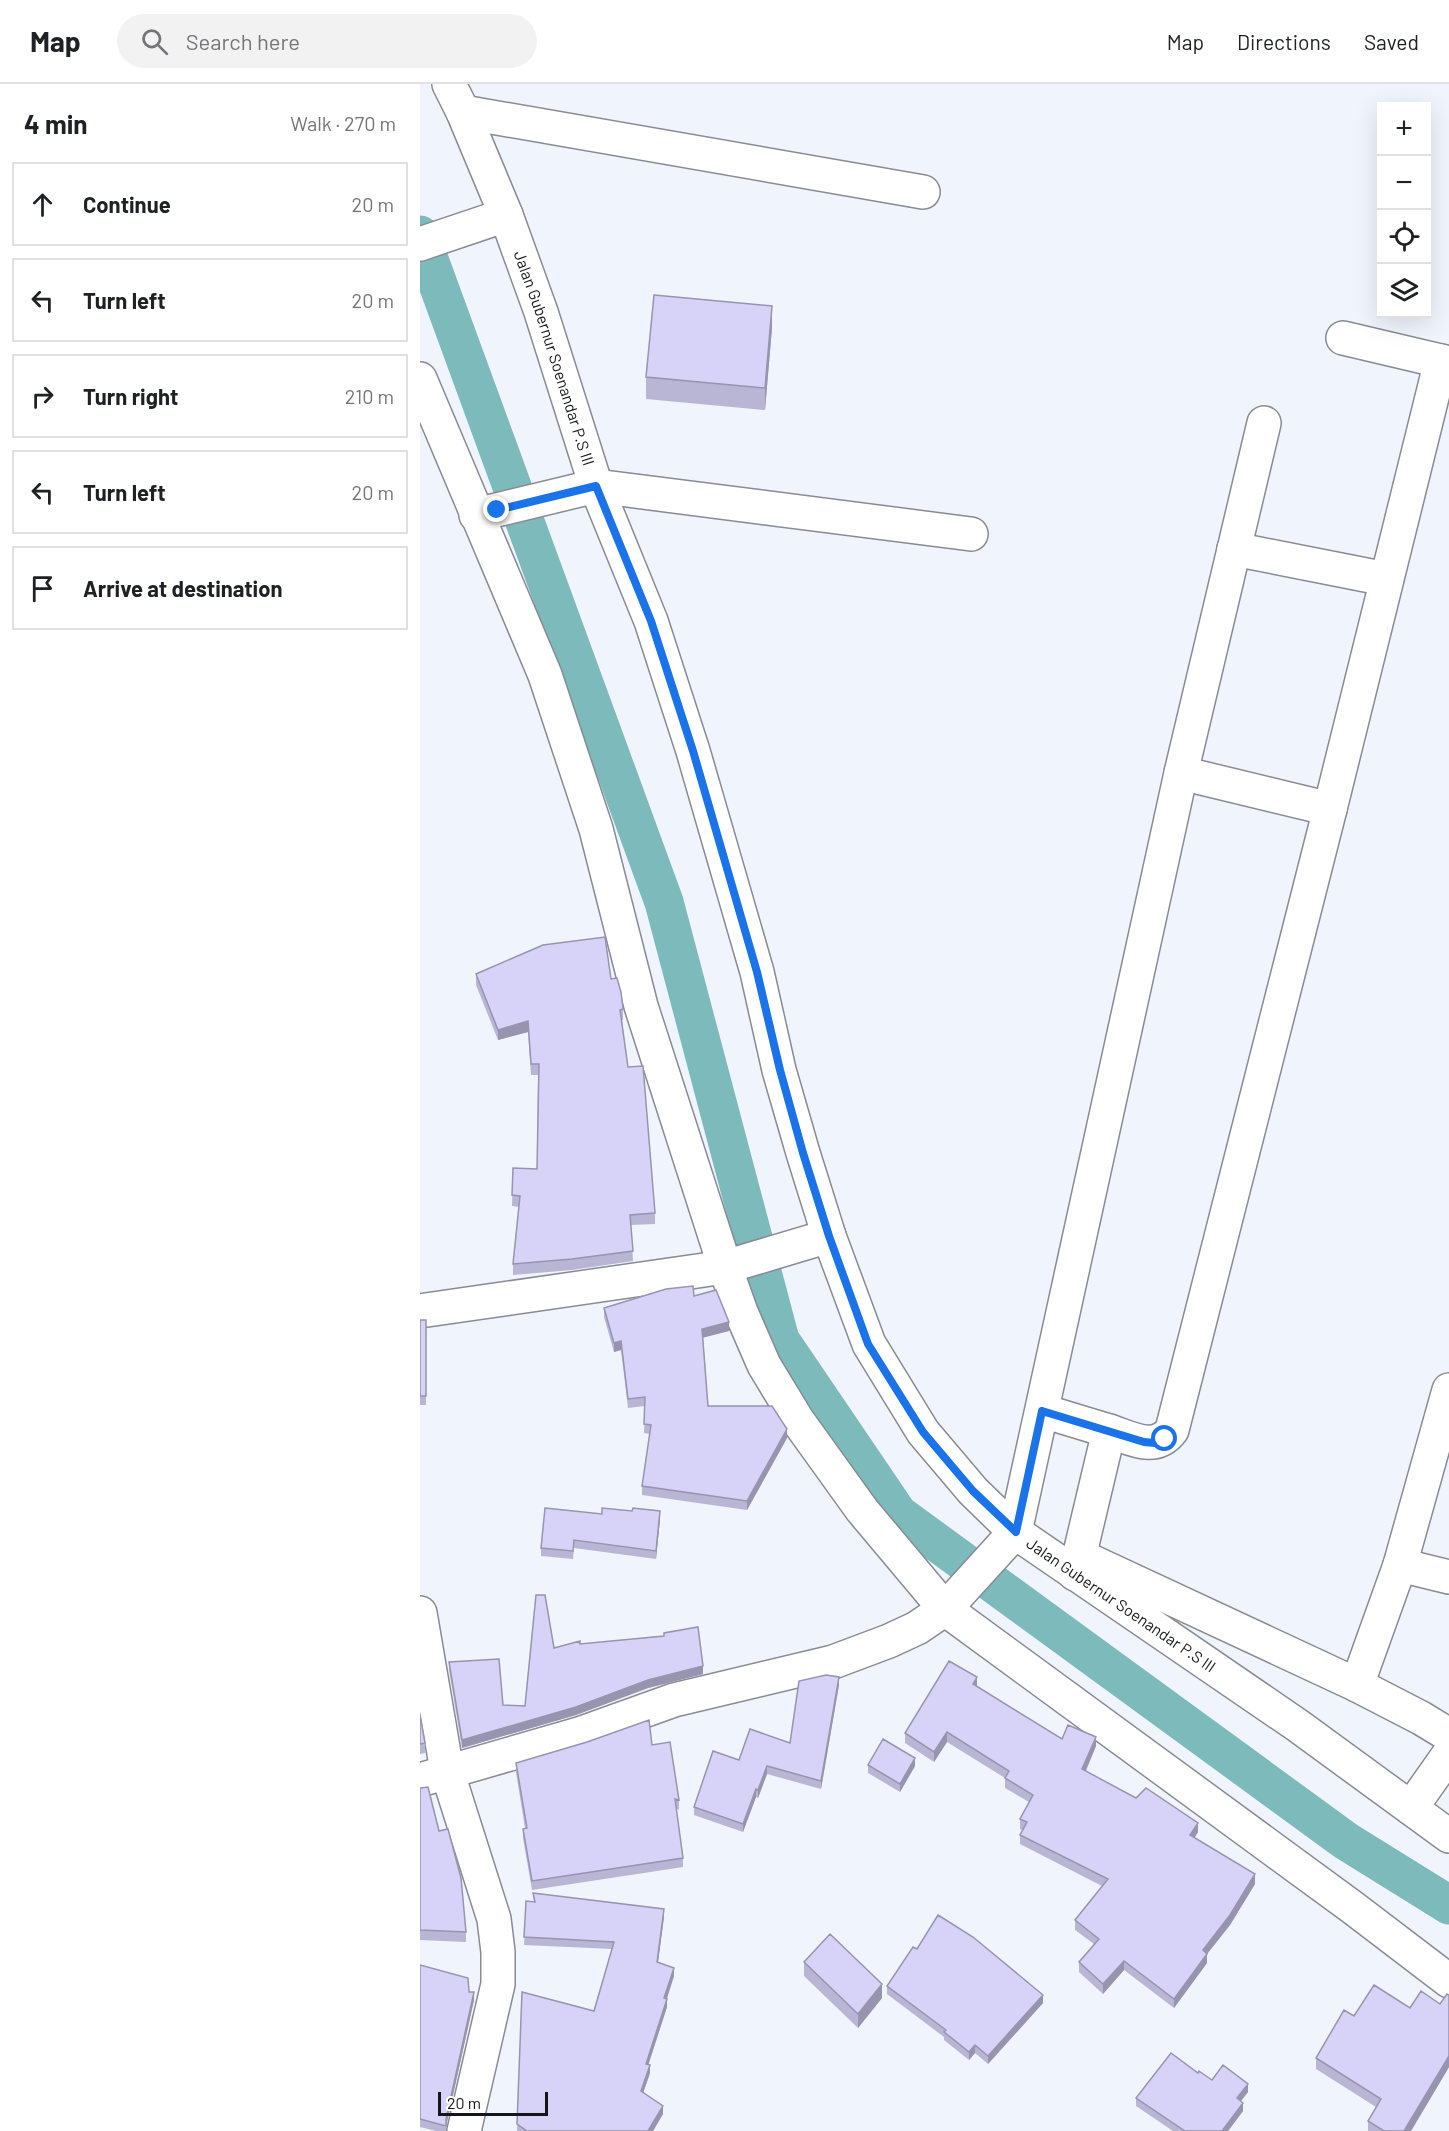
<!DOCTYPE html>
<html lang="en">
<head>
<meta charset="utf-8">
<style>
  :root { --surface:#fff; --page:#f2f2f2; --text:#202124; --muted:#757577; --line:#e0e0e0 }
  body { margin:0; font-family:Barlow,sans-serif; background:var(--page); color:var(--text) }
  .controls { position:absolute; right:18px; top:18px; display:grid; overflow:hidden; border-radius:0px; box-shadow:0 6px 24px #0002 }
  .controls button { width:54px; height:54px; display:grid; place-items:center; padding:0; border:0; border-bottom:2px solid var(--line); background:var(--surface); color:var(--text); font:30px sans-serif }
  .scale { position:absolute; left:18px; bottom:15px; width:110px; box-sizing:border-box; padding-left:6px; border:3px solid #151619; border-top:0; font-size:16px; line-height:21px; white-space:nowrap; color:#151619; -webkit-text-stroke:4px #fff; paint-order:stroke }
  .stop { position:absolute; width:18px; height:18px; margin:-14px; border:4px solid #1a73e8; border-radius:50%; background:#fff }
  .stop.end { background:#1a73e8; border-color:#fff; box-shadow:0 2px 6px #0008 }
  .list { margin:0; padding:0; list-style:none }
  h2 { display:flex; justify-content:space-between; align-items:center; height:78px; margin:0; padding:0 24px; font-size:26px }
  h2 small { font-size:20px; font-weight:400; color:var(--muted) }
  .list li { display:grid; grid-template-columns:39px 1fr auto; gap:18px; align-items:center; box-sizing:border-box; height:84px; margin:0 12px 12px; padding:0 12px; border:2px solid var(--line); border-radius:0px }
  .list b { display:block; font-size:22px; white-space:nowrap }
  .list em { font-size:20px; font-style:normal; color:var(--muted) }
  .icon { flex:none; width:33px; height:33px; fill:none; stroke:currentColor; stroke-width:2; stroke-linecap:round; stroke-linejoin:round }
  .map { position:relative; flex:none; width:1029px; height:2047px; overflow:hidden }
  header { display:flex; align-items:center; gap:36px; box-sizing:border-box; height:84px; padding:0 30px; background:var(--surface); border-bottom:2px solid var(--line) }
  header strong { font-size:28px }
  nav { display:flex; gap:33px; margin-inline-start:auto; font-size:21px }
  .search { width:420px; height:54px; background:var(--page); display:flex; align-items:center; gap:15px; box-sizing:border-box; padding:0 21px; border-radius:33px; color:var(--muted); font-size:22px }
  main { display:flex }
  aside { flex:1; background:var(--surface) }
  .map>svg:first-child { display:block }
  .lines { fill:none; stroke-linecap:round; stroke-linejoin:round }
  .canal { stroke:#7cbabc; stroke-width:39 }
  .minor-casing { stroke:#888b93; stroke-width:36 }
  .minor { stroke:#fff; stroke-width:33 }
  .wall { fill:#b9b5d5 }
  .shaded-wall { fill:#9694ae }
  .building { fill:#d7d3f8; stroke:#9694ae; stroke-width:1.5 }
  .route { stroke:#1a73e8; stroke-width:8 }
  .labels { text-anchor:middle; stroke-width:4.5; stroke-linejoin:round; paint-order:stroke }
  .street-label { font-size:16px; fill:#151619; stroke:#fff }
</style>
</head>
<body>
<header>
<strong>Map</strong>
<div class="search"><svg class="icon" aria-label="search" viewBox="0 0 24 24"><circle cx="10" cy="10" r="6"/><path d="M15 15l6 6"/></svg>Search here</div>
<nav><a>Map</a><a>Directions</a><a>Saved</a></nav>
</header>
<main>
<aside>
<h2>4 min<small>Walk · 270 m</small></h2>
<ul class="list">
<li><svg class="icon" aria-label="ahead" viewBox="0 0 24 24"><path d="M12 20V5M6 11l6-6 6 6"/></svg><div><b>Continue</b></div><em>20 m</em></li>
<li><svg class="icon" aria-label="left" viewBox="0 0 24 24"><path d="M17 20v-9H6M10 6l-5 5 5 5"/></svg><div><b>Turn left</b></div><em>20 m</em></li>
<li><svg class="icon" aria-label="right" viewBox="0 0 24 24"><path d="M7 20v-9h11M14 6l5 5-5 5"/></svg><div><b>Turn right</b></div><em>210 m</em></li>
<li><svg class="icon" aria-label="left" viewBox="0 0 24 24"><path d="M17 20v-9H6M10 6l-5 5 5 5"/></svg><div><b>Turn left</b></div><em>20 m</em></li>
<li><svg class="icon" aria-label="arrive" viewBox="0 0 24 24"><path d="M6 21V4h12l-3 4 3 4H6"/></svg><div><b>Arrive at destination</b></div></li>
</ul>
</aside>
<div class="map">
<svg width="1029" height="2047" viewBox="0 0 1029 2047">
  <rect width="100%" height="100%" fill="#f0f4fd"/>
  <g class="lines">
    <!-- canal -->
    <path class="canal" d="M 0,151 L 244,818 L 360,1256 L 478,1430 L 926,1757 L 1029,1821"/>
    <defs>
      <g id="minor">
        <path id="s1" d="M 29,0 L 43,28 L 86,131 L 121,228 L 176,402 L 231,537 L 273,667 L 337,888 L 359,986 L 383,1069 L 409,1152 L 449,1260 L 503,1348 L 553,1407 L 595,1448 L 877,1641 L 1029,1752"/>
        <path d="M 43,28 L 503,108"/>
        <path d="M 0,160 L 86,131"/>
        <path d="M 923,254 L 1029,279"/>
        <path d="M 0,295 L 125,591 L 176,745 L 221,922 L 305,1183 L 321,1228 L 344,1281 L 378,1337 L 442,1426 L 525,1525 L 932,1823 L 1029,1897"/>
        <path d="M 56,431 L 176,402 L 551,450"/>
        <path d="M 814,465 L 966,495"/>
        <path d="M 761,689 L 910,725"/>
        <path d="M 0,1227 L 305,1183 L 409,1152"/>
        <path d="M 1029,1306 L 980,1481 L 937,1601 L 1001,1634 L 1029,1651"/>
        <path d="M 623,1327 L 689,1347"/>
        <path d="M 660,1472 L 937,1601"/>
        <path d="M 980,1481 L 1029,1493"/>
        <path d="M 655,1490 L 689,1347 C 711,1354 735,1369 752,1346 L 910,725 L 1021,277"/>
        <path d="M 0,1529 L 27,1687 L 74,1835 L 78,1868 L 78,1900 L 44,2047"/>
        <path d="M 0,1696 L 162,1649 L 254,1616 L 413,1578 L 469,1557 L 497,1544 L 525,1525 L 595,1448 L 761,689 L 844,339"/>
        <path d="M 991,1724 L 1029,1670"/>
      </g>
    </defs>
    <!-- minor casing -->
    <use href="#minor" class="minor-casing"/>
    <!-- minor -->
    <use href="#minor" class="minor"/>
  </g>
  <!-- wall -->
  <path class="wall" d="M 352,244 L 345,326 L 226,315 L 226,293 Z
    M 56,890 L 191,895 L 203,925 L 203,936 L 202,936 L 208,983 L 235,1129 L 235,1140 L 211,1141 L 213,1177 L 152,1186 L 93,1191 L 93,1180 L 99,1123 L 92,1122 L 93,1084 L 117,1085 L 118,991 L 111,991 L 108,948 L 78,956 L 56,901 Z
    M 274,1212 L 309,1247 L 283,1253 L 288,1322 L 367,1354 L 327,1426 L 222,1411 L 222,1402 L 230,1350 L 224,1349 L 225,1322 L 208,1324 L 201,1266 L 194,1268 L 184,1233 L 184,1224 Z
    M 0,1236 L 6,1236 L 6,1321 L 0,1321 Z
    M 240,1435 L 236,1475 L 154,1464 L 153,1475 L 121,1472 L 121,1464 Z
    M 160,1560 L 283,1590 L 228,1604 L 156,1631 L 42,1664 L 29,1586 L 29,1578 L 83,1621 L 105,1622 Z
    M 419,1601 L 401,1705 L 347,1690 L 338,1714 L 336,1713 L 323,1748 L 274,1731 L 274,1723 L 319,1676 L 370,1659 Z
    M 557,1602 L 642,1655 L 676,1662 L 666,1687 L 778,1748 L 774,1754 L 835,1800 L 810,1841 L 787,1870 L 787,1879 L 754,1924 L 704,1886 L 683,1910 L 659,1888 L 659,1878 L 674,1860 L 655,1846 L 655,1836 L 682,1802 L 600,1760 L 600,1751 L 602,1746 L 600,1745 L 600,1735 L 609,1718 L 585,1704 L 585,1694 L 527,1658 L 514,1678 L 485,1659 L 485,1649 Z
    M 0,1631 L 5,1659 L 5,1669 L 0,1670 Z
    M 232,1661 L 259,1716 L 259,1726 L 256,1724 L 263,1774 L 263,1783 L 112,1806 L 103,1754 L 103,1745 L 105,1744 L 96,1688 L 96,1679 Z
    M 448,1681 L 495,1682 L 480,1708 L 448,1689 Z
    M 0,1704 L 19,1747 L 46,1848 L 46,1858 L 0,1856 Z
    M 113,1809 L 244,1833 L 238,1878 L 254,1892 L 247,1915 L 247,1923 L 228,1981 L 230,1989 L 223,2009 L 243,2030 L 233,2047 L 97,2047 L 102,1908 L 174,1927 L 192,1865 L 104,1861 L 106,1817 L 114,1818 Z
    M 497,1865 L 623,1919 L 568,1980 L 555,1969 L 549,1976 L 524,1956 L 524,1953 L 467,1910 L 467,1902 Z
    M 384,1878 L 462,1914 L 438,1944 L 384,1892 Z
    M 0,1881 L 49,1908 L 54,1916 L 26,2042 L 26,2047 L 16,2047 L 0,2043 Z
    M 896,1974 L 1029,1983 L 991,2047 L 948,2047 L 948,2037 L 956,2023 L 896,1985 Z
    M 778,1989 L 792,1996 L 828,2008 L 821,2017 L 823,2027 L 808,2047 L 753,2047 L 716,2022 L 716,2014 Z"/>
  <!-- shaded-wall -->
  <path class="shaded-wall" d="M 352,222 L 352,244 L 345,326 L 345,304 Z
    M 108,937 L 108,948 L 78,956 L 78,946 Z
    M 309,1238 L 309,1247 L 282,1254 L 282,1245 Z
    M 201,1257 L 201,1266 L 194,1268 L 194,1259 Z
    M 367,1345 L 367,1354 L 327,1426 L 327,1417 Z
    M 240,1427 L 240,1435 L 236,1475 L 236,1467 Z
    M 283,1582 L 283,1590 L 228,1604 L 156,1631 L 42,1664 L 42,1656 L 228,1596 Z
    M 419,1593 L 419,1601 L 401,1705 L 401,1697 Z
    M 557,1593 L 557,1603 L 553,1600 Z
    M 527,1648 L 527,1658 L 514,1678 L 514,1668 Z
    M 676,1653 L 676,1662 L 662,1695 L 662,1685 Z
    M 495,1674 L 495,1682 L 480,1708 L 480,1700 Z
    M 347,1682 L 347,1690 L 338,1714 L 338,1706 Z
    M 336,1705 L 336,1713 L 323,1748 L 323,1740 Z
    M 778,1739 L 778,1748 L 770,1761 L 770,1751 Z
    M 835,1790 L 835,1800 L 810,1841 L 787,1870 L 787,1879 L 754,1924 L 754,1915 L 783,1866 Z
    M 244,1825 L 244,1833 L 237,1886 L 237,1878 Z
    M 704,1877 L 704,1886 L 683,1910 L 683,1900 Z
    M 254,1884 L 254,1892 L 244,1922 L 244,1914 Z
    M 462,1900 L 462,1914 L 438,1944 L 438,1930 Z
    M 54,1908 L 54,1916 L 26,2043 L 26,2035 Z
    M 623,1911 L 623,1919 L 568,1980 L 568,1972 Z
    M 247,1915 L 247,1923 L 226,1988 L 226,1980 Z
    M 555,1961 L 555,1969 L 549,1976 L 549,1968 Z
    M 1029,1972 L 1029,1983 L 991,2047 L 984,2047 Z
    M 230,1981 L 230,1989 L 221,2015 L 221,2007 Z
    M 828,2000 L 828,2008 L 817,2022 L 817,2014 Z
    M 823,2019 L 823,2027 L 808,2047 L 802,2047 Z
    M 243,2022 L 243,2030 L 233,2047 L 228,2047 Z"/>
  <!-- building -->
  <path class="building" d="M 234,211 L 352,222 L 345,304 L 226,293 Z
    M 185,853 L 191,895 L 197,894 L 201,908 L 203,925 L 200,926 L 208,983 L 223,982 L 235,1129 L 210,1131 L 213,1167 L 152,1175 L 93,1180 L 100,1112 L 92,1111 L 93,1084 L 117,1085 L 119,980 L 111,980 L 108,937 L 78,946 L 56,890 L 123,861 Z
    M 273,1202 L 274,1212 L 296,1206 L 309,1238 L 282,1245 L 288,1322 L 352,1322 L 367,1345 L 327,1417 L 222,1402 L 231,1341 L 224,1340 L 225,1313 L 208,1315 L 201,1257 L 194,1259 L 184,1224 L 246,1205 Z
    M 0,1236 L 6,1236 L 6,1312 L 0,1312 Z
    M 125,1424 L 182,1430 L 182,1424 L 212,1427 L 213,1424 L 240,1427 L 236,1467 L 154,1456 L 153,1467 L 121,1464 Z
    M 116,1511 L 125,1511 L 134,1564 L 160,1557 L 160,1560 L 244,1552 L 244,1549 L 278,1543 L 283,1582 L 228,1596 L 156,1623 L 42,1656 L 29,1578 L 79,1575 L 83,1621 L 105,1622 Z
    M 529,1577 L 557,1593 L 553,1600 L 642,1655 L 648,1641 L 676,1653 L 662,1685 L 716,1714 L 726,1704 L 778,1739 L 770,1751 L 835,1790 L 810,1831 L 783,1866 L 787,1870 L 754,1915 L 704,1877 L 683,1900 L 659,1878 L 679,1855 L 655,1836 L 688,1795 L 600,1751 L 607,1738 L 600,1735 L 613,1711 L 585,1694 L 589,1687 L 527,1648 L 514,1668 L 485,1649 Z
    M 406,1591 L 419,1593 L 401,1697 L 347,1682 L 338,1706 L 336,1705 L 323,1740 L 274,1723 L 293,1667 L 319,1676 L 330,1645 L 370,1659 L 379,1597 Z
    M 0,1631 L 5,1659 L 0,1660 Z
    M 229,1636 L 232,1661 L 250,1658 L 259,1716 L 255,1715 L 263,1774 L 112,1797 L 103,1745 L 107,1744 L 96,1679 L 167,1658 Z
    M 463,1655 L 495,1674 L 480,1700 L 448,1681 Z
    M 8,1703 L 19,1747 L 28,1745 L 41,1794 L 46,1848 L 0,1846 L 0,1704 Z
    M 113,1809 L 244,1825 L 237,1878 L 254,1884 L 244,1914 L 247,1915 L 226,1980 L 230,1981 L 221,2007 L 243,2022 L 228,2047 L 107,2047 L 97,2040 L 102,1908 L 174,1927 L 194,1858 L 104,1853 L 106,1817 L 115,1818 Z
    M 518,1831 L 553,1853 L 623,1911 L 568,1972 L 555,1961 L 549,1968 L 524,1948 L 526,1946 L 467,1902 L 493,1863 L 497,1865 Z
    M 410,1850 L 462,1900 L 438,1930 L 384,1878 Z
    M 0,1881 L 48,1894 L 49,1908 L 54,1908 L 26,2035 L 26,2042 L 0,2035 Z
    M 954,1901 L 990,1924 L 1001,1907 L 1020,1920 L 1027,1910 L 1029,1911 L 1029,1972 L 984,2047 L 964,2047 L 948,2037 L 961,2015 L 896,1974 L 924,1926 L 934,1932 Z
    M 751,1969 L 778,1989 L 779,1987 L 792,1996 L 803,1981 L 828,2000 L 817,2014 L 823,2019 L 802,2047 L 765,2047 L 716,2014 Z"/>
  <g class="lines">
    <!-- route -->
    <path class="route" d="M 77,426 L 176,402 L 231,537 L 273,667 L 337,888 L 360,986 L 383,1069 L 409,1152 L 448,1260 L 503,1348 L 553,1407 L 596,1448 L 622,1327 L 724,1358 L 735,1359 L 745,1355"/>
  </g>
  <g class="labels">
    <!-- street labels -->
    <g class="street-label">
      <text dy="6" stroke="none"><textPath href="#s1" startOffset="294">Jalan Gubernur Soenandar P.S III</textPath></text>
      <text dy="6" stroke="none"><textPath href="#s1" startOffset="1698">Jalan Gubernur Soenandar P.S III</textPath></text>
    </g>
  </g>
</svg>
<div class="controls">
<button>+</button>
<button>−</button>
<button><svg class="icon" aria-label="locate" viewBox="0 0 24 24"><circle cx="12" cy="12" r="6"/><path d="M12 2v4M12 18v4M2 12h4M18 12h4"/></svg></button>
<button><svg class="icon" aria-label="layers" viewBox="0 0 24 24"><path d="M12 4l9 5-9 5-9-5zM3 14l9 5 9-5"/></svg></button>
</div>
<div class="scale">20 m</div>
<div class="stop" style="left:745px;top:1355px"></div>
<div class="stop end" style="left:77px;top:426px"></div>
</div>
</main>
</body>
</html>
